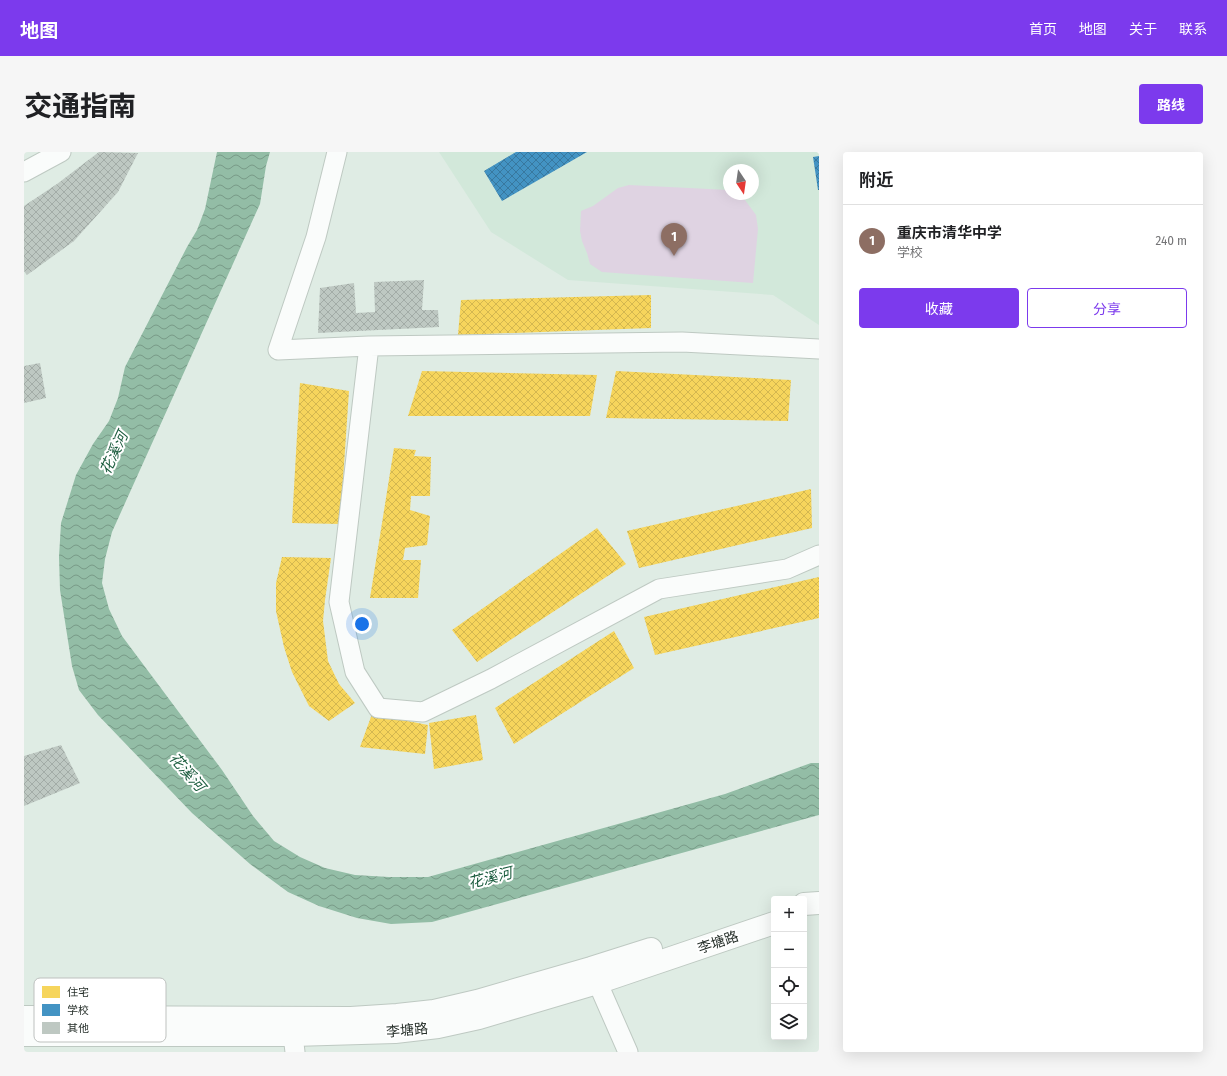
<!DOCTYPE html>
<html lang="zh">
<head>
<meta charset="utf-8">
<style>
  :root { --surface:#fff; --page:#f6f6f6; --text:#202124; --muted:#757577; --line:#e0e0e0; --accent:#7c3aed }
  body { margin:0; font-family:"Fira Sans Condensed","Noto Sans SC",sans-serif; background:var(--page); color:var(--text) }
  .controls { position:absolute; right:12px; bottom:12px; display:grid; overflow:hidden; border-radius:4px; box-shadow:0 4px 16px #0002 }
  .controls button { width:36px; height:36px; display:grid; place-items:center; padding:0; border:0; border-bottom:1px solid var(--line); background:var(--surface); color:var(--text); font:20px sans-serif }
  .compass { position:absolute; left:699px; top:12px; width:36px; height:36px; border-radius:50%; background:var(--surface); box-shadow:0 4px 16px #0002; rotate:167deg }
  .you { position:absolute; left:338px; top:472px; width:14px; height:14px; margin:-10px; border:3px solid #fff; border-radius:50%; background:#1a73e8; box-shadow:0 0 0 6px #1a73e833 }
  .badge { display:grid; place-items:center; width:26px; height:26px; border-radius:50%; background:var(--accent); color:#fff; font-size:13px; font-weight:700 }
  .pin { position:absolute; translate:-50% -33px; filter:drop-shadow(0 1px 2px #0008) }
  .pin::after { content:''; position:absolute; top:21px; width:14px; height:12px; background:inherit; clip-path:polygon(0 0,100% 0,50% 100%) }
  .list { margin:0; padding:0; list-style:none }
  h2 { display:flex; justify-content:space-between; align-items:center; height:52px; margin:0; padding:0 16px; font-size:17px }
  h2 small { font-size:13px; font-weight:400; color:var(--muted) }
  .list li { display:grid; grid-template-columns:26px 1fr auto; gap:12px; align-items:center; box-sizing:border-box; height:72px; padding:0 16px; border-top:1px solid var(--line) }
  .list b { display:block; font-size:15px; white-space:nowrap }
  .list p { margin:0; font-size:13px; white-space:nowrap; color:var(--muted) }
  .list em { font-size:13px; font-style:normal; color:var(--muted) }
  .actions { display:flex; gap:8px; padding:12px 16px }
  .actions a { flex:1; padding:9px 0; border:1px solid var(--accent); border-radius:4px; text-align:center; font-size:14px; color:var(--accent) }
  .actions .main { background:var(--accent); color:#fff }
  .icon { flex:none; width:22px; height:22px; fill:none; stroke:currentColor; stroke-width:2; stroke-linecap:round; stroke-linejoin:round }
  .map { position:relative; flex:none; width:795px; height:900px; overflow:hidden; border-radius:4px }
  header { display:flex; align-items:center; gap:24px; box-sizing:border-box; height:56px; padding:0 20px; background:var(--accent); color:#fff }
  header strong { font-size:19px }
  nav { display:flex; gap:22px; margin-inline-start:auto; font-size:14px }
  .intro { display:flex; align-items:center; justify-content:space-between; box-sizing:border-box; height:96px; padding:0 24px }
  h1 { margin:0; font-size:28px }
  .button { padding:10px 18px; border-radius:4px; background:var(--accent); color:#fff; font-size:14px; font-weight:700 }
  main { display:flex; gap:24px; padding:0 24px }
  aside { flex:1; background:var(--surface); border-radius:4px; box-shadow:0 4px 16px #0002 }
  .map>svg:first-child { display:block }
  .built { fill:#d2e8da; fill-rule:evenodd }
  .garden { fill:#dfd3e2 }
  .water { fill:url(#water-waves) }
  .homes { fill:url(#homes-cross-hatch) }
  .schools { fill:url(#schools-cross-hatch) }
  .building { fill:url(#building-cross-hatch) }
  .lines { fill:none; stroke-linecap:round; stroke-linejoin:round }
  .minor-casing { stroke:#bec9c2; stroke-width:21 }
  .major-casing { stroke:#bec9c2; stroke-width:24 }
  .minor { stroke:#fafcfb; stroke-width:19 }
  .major { stroke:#fafcfb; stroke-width:22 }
  .labels { text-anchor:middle; stroke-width:4; stroke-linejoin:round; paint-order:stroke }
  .street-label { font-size:14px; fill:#27302b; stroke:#fff }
  .water-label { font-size:15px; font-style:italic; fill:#1b5c3e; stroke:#fff }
  .key { fill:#fff; stroke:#bec1bf; stroke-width:1 }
  .key-label { font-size:11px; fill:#27302b }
</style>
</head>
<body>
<header>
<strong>地图</strong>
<nav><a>首页</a><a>地图</a><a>关于</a><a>联系</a></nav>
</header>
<div class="intro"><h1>交通指南</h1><a class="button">路线</a></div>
<main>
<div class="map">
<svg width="795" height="900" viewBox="0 0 795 900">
  <defs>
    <pattern id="water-waves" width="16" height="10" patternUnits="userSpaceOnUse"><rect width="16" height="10" fill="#93bda6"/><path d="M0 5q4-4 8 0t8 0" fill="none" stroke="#789a87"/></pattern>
    <pattern id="homes-cross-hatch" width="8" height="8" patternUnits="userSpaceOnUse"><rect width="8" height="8" fill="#f6d55c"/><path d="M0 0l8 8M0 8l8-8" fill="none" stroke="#d3b750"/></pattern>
    <pattern id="schools-cross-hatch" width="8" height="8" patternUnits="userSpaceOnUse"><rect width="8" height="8" fill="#4393c3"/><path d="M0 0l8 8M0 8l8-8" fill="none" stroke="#38789f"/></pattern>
    <pattern id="building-cross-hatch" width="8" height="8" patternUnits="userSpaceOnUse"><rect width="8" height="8" fill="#bec8c2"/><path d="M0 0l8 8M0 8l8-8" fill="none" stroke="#a3aca7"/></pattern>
  </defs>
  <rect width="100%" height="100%" fill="#dfece4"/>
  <!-- built -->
  <path class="built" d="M 415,0 L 795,0 L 795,173 L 749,143 L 544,128 L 467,80 ZM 705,18 L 729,18 L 729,42 L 705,42 Z"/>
  <!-- garden -->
  <path class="garden" d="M 605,33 L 705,38 L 705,42 L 712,42 L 721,48 L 732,63 L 734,77 L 729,131 L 578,120 L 566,112 L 563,101 L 558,89 L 556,79 L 557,59 L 569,54 L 594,36 Z"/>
  <!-- water -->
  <path class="water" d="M 193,0 L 246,0 L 242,14 L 236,52 L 88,380 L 81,407 L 78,431 L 85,457 L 98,484 L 198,618 L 229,664 L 250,689 L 276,705 L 301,716 L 331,723 L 365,725 L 404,725 L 701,642 L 787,611 L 795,611 L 795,663 L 408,770 L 367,772 L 333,766 L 295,754 L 264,740 L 226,712 L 168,661 L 74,563 L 55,538 L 48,514 L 36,438 L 35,405 L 37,371 L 52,323 L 69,292 L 85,269 L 94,246 L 101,215 L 163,95 L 173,78 L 181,57 Z"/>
  <!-- homes -->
  <path class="homes" d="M 627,143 L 627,176 L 434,183 L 437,148 Z
    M 398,219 L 573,223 L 566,264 L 384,264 Z
    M 592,219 L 767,228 L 764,269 L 582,266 Z
    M 276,231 L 325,239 L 316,372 L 268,371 Z
    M 370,296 L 392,298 L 390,304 L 407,305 L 406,344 L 387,344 L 386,358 L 406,364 L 403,393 L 381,396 L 379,408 L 397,408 L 394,446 L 346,446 Z
    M 787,337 L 788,376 L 615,416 L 603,379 Z
    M 573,376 L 602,412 L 453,510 L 428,478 Z
    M 258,405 L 307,406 L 301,448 L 299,469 L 304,509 L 315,532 L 331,551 L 305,569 L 285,554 L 268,520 L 260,495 L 252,459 L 252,431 Z
    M 795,425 L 795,466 L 631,503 L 620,465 Z
    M 590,479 L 610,516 L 490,592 L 471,556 Z
    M 348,562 L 404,573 L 401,602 L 336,595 Z
    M 452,563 L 459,608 L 410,617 L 405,571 Z"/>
  <!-- schools -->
  <path class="schools" d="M 492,0 L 563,0 L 478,49 L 460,19 Z
    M 795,4 L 795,38 L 794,38 L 789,5 Z"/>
  <!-- building -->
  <path class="building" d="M 75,0 L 114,1 L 94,40 L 50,89 L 3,123 L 0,119 L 0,54 L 33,32 Z
    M 400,128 L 398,158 L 414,158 L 415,175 L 294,181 L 296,136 L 330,131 L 332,161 L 351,160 L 350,130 Z
    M 16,211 L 22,246 L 0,251 L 0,214 Z
    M 37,593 L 56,631 L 0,654 L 0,604 Z"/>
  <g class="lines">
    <defs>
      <path id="minor" d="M 313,0 L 292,85 L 254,198 L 345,194 L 658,190 L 795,197
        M 0,20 L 37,0
        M 345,194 L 315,450 L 331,520 L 354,556 L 399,560 L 467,527 L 635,437 L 763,417 L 795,403
        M 568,818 L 604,900
        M 269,883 L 271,900"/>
      <path id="major" d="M 780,752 L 795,751
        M 0,865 L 327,866 L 373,863 L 410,859 L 453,849 L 567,816 L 627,797
        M 0,883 L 269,883 L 371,880 L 414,875 L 455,866 L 573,831 L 750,771"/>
    </defs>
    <!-- minor casing -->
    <use href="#minor" class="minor-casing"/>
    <!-- major casing -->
    <use href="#major" class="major-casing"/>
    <!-- minor -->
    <use href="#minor" class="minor"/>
    <!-- major -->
    <use href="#major" class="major"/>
  </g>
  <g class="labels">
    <!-- street labels -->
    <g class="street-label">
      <text transform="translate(694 790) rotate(-19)" y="5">李塘路</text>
      <text transform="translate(383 878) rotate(-5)" y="5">李塘路</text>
    </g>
    <!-- water labels -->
    <g class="water-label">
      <text transform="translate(90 301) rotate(-65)" y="5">花溪河</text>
      <text transform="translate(163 620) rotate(49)" y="5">花溪河</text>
      <text transform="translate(466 726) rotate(-14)" y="5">花溪河</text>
    </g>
  </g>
  <!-- legend -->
  <rect x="10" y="826" width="132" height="64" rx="6" class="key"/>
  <rect x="18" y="834" width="18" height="12" fill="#f6d55c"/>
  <rect x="18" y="852" width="18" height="12" fill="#4393c3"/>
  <rect x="18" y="870" width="18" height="12" fill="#bec8c2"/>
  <g class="key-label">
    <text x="43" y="844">住宅</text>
    <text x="43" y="862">学校</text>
    <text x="43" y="880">其他</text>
  </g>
</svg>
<div class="controls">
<button>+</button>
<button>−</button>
<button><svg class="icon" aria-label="locate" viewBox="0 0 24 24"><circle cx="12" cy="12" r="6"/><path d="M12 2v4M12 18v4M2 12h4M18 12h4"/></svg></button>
<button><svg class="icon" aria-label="layers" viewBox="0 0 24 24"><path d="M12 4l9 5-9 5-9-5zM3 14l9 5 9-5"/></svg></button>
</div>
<svg class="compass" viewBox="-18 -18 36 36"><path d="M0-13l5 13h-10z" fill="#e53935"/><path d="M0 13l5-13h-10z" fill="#757577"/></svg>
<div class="you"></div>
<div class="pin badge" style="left:650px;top:104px;background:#8d6e63">1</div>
</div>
<aside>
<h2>附近<small></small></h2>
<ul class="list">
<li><span class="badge" style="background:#8d6e63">1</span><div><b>重庆市清华中学</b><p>学校</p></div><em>240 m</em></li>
</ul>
<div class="actions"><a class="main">收藏</a><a>分享</a></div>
</aside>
</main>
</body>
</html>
